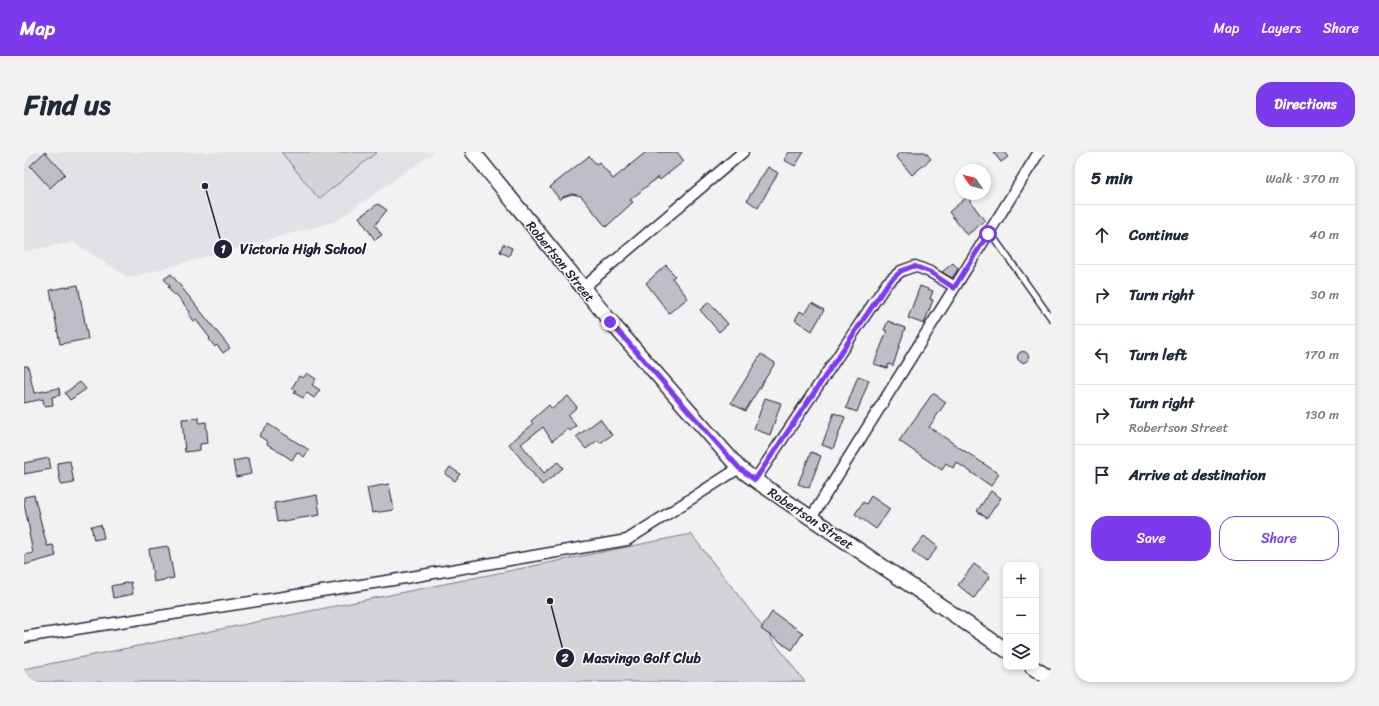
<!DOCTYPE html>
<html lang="en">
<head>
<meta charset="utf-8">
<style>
  :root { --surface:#fff; --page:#f2f2f3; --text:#1f2937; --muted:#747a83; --line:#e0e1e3; --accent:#7c3aed }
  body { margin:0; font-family:Sriracha,sans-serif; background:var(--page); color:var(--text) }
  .controls { position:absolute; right:12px; bottom:12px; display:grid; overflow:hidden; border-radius:8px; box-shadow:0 2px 6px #0003 }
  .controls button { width:36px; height:36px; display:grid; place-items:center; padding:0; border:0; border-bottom:1px solid var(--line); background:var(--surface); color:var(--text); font:20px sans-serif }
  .compass { position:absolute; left:931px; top:12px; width:36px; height:36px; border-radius:50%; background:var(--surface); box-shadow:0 2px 6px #0003; rotate:305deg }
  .stop { position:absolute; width:12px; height:12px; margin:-9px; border:3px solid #7c3aed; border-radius:50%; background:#fff }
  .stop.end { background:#7c3aed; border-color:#fff; box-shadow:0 1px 4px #0008 }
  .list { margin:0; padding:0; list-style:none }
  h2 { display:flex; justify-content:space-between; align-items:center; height:52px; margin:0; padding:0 16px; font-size:17px }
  h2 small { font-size:13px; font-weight:400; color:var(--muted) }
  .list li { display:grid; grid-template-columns:26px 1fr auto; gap:12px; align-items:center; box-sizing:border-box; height:60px; padding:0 16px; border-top:1px solid var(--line) }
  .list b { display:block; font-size:15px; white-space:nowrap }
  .list p { margin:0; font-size:13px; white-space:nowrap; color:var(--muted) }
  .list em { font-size:13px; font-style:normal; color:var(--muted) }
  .actions { display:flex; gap:8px; padding:12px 16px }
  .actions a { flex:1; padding:9px 0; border:1px solid var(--accent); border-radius:16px; text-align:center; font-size:14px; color:var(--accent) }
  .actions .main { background:var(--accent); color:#fff }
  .icon { flex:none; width:22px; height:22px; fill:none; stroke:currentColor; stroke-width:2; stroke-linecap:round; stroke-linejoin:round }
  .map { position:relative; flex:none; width:1027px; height:530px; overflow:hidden; border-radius:16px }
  header { display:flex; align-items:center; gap:24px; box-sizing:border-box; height:56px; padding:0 20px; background:var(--accent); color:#fff }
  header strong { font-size:19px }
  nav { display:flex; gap:22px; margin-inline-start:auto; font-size:14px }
  .intro { display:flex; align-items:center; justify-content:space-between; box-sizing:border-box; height:96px; padding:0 24px }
  h1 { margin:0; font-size:28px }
  .button { padding:10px 18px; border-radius:16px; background:var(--accent); color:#fff; font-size:14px; font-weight:700 }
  main { display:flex; gap:24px; padding:0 24px }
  aside { flex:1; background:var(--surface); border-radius:16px; box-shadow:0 2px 6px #0003 }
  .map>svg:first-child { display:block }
  .built { fill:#e2e2e6 }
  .green { fill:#d3d3d8; stroke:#7a7a8a }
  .building { fill:#bebec6; stroke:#22223b }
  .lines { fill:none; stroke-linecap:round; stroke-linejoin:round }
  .lane-casing { stroke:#22223b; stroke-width:8 }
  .street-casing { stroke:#22223b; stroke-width:13 }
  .secondary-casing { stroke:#22223b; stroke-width:17 }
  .lane { stroke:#fff; stroke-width:5 }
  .street { stroke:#fff; stroke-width:10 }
  .secondary { stroke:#fff; stroke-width:14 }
  .route { stroke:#7c3aed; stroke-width:5 }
  .labels { text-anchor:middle; stroke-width:3; stroke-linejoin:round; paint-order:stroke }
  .street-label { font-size:13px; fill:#22223b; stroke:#fff }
  .leader { fill:none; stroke:#22223b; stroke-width:1.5 }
  .callout-dot { fill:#22223b; stroke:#fff; stroke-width:1.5 }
  .mark-label { font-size:12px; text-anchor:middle; font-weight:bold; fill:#fff }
  .callout-label { font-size:14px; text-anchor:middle; font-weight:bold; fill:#22223b; stroke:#fff; stroke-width:3; stroke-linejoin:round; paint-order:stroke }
</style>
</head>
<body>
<header>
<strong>Map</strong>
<nav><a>Map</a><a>Layers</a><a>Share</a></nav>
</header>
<div class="intro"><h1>Find us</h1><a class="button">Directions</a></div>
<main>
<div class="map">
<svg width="1027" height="530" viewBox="0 0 1027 530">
  <rect width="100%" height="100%" fill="#f2f2f3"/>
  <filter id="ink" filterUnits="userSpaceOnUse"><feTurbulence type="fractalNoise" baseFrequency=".025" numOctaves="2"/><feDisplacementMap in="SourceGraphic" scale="8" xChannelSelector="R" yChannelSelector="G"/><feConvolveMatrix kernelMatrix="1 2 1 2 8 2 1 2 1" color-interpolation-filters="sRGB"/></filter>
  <g filter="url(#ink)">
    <!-- built -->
    <path class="built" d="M 0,0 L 410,0 L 312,69 L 105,126 L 49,90 L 0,99 Z"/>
    <!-- green -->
    <path class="green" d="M 257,0 L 353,0 L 295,47 Z
      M 667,382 L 781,530 L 0,530 L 0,517 Z"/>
    <!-- building -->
    <path class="building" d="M 21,0 L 41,22 L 26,36 L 6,14 Z
      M 622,0 L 653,0 L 660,9 L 636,28 L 634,25 L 606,48 L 609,50 L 582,75 L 557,44 L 548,42 L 539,45 L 536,48 L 526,35 L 565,4 L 572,12 L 575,10 L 589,27 Z
      M 765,0 L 780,0 L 771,14 L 760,8 Z
      M 877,0 L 901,0 L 907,7 L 888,23 L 872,4 Z
      M 969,0 L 980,0 L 984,5 L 977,10 Z
      M 744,15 L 754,21 L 734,56 L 723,48 Z
      M 943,45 L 961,69 L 943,83 L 925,60 Z
      M 354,52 L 363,58 L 351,73 L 358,83 L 351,88 L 335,65 Z
      M 479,92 L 488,96 L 485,104 L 476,100 Z
      M 929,111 L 934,117 L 928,126 L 918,120 Z
      M 642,113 L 651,124 L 648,126 L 664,146 L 645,161 L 622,131 Z
      M 147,122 L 206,196 L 199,201 L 193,193 L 191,195 L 185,187 L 186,186 L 172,168 L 170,169 L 164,161 L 166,160 L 152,142 L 150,143 L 144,135 L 146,134 L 140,127 Z
      M 54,133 L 64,187 L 36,192 L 26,138 Z
      M 896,134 L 909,139 L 906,147 L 909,148 L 900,172 L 884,166 Z
      M 685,150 L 704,172 L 695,180 L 676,158 Z
      M 788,151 L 800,158 L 788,179 L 771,168 L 776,159 L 781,162 Z
      M 864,169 L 881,176 L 869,214 L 865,212 L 863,216 L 850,212 L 863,179 L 860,178 Z
      M993.5 205a5.5 5.5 0 1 1 11 0a5.5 5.5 0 1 1-11 0Z
      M 737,202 L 751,211 L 721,259 L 707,251 Z
      M 0,214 L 4,214 L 10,241 L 35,236 L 36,243 L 28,245 L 29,253 L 20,254 L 19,247 L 0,251 Z
      M 283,221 L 292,227 L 288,233 L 296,238 L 290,246 L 283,241 L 279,246 L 270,241 L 272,238 L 268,236 L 275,224 L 279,226 Z
      M 834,224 L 845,228 L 833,260 L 822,256 Z
      M 56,230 L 62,237 L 46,248 L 41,241 Z
      M 909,241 L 922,250 L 905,275 L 975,322 L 967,334 L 932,310 L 929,316 L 922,311 L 918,318 L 875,289 Z
      M 544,244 L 553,255 L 544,263 L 552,274 L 546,279 L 544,277 L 528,289 L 519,275 L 497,292 L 520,321 L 534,310 L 539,316 L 518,333 L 485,292 L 509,272 L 507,269 L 525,253 L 528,257 Z
      M 741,246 L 757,251 L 746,283 L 730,277 Z
      M 810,261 L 821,265 L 809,297 L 798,293 Z
      M 175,266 L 175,271 L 182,270 L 184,291 L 176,292 L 176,298 L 161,300 L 158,267 Z
      M 576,267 L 588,283 L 576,291 L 574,288 L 562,297 L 552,285 Z
      M 244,272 L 285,298 L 280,305 L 273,300 L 268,308 L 243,292 L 244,290 L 235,284 Z
      M 787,300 L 797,304 L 785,336 L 774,332 Z
      M 25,306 L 27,317 L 0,322 L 0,311 Z
      M 224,306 L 227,322 L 212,325 L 209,309 Z
      M 46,309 L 50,331 L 37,333 L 33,311 Z
      M 426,315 L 436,322 L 431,329 L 421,322 Z
      M 365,332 L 370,358 L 348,361 L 343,336 Z
      M 967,339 L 977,346 L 963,366 L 953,359 Z
      M 10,343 L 23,394 L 29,393 L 32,404 L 0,413 L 0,403 L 9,401 L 5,381 L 6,380 L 0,352 L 0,345 Z
      M 293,343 L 296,363 L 253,370 L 250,351 Z
      M 847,344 L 866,357 L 852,377 L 831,362 L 839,350 L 842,352 Z
      M 77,373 L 80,386 L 70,388 L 67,374 Z
      M 900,384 L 914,395 L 902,410 L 888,399 Z
      M 144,394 L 150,426 L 130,430 L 125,397 Z
      M 950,412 L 966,424 L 950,446 L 934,433 Z
      M 107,430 L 109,442 L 89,446 L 87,434 Z
      M 748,460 L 779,481 L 768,498 L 737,477 Z"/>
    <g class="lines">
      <defs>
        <path id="lane" d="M 964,81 L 970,86 L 1027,166"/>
        <path id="street" d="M 559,136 L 719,0
          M 731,328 L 863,131 L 877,119 L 891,114 L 906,120 L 931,135
          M 787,366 L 1015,0
          M 0,485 L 369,428 L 603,388 L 715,316"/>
        <path id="secondary" d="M 449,0 L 586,169 L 715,316 L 731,328 L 982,498
          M 1008,515 L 1027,527"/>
      </defs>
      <!-- lane casing -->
      <use href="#lane" class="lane-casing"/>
      <!-- street casing -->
      <use href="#street" class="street-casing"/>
      <!-- secondary casing -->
      <use href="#secondary" class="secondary-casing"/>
      <!-- lane -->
      <use href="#lane" class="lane"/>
      <!-- street -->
      <use href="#street" class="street"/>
      <!-- secondary -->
      <use href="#secondary" class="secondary"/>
    </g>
  </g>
  <g class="lines" filter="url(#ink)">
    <!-- route -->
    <path class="route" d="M 586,170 L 715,316 L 731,328 L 864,131 L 877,119 L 890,114 L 906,120 L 930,136 L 964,82"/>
  </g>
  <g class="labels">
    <!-- street labels -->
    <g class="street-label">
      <text transform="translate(537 109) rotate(51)" y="5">Robertson Street</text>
      <text transform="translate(787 366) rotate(34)" y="5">Robertson Street</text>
    </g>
  </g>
  <!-- callouts -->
  <path class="leader" d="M181 34L199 97M526 449L541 506"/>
  <g class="callout-dot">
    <circle cx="181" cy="34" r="4"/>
    <circle cx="526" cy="449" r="4"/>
    <circle cx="199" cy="97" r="10"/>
    <circle cx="541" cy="506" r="10"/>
  </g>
  <g class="mark-label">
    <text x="199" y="101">1</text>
    <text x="541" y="510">2</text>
  </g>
  <g class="callout-label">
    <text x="279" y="102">Victoria High School</text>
    <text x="618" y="511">Masvingo Golf Club</text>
  </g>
</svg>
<div class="controls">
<button>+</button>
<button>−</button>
<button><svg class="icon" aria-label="layers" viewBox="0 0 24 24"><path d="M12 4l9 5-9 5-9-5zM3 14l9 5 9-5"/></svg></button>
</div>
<svg class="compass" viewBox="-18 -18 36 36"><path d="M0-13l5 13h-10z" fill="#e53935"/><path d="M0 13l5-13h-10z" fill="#747a83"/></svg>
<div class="stop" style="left:964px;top:82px"></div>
<div class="stop end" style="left:586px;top:170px"></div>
</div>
<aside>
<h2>5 min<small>Walk · 370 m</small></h2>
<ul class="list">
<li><svg class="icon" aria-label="ahead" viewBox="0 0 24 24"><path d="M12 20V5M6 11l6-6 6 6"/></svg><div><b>Continue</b></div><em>40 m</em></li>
<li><svg class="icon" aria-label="right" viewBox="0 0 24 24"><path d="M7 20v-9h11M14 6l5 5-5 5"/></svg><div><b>Turn right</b></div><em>30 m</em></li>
<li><svg class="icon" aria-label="left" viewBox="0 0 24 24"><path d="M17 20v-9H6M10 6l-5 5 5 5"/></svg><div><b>Turn left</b></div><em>170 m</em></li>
<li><svg class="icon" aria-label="right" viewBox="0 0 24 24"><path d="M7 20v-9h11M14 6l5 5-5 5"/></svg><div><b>Turn right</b><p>Robertson Street</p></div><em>130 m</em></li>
<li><svg class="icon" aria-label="arrive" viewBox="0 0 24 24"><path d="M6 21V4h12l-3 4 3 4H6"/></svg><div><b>Arrive at destination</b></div></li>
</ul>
<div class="actions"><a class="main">Save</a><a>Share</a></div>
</aside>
</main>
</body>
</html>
